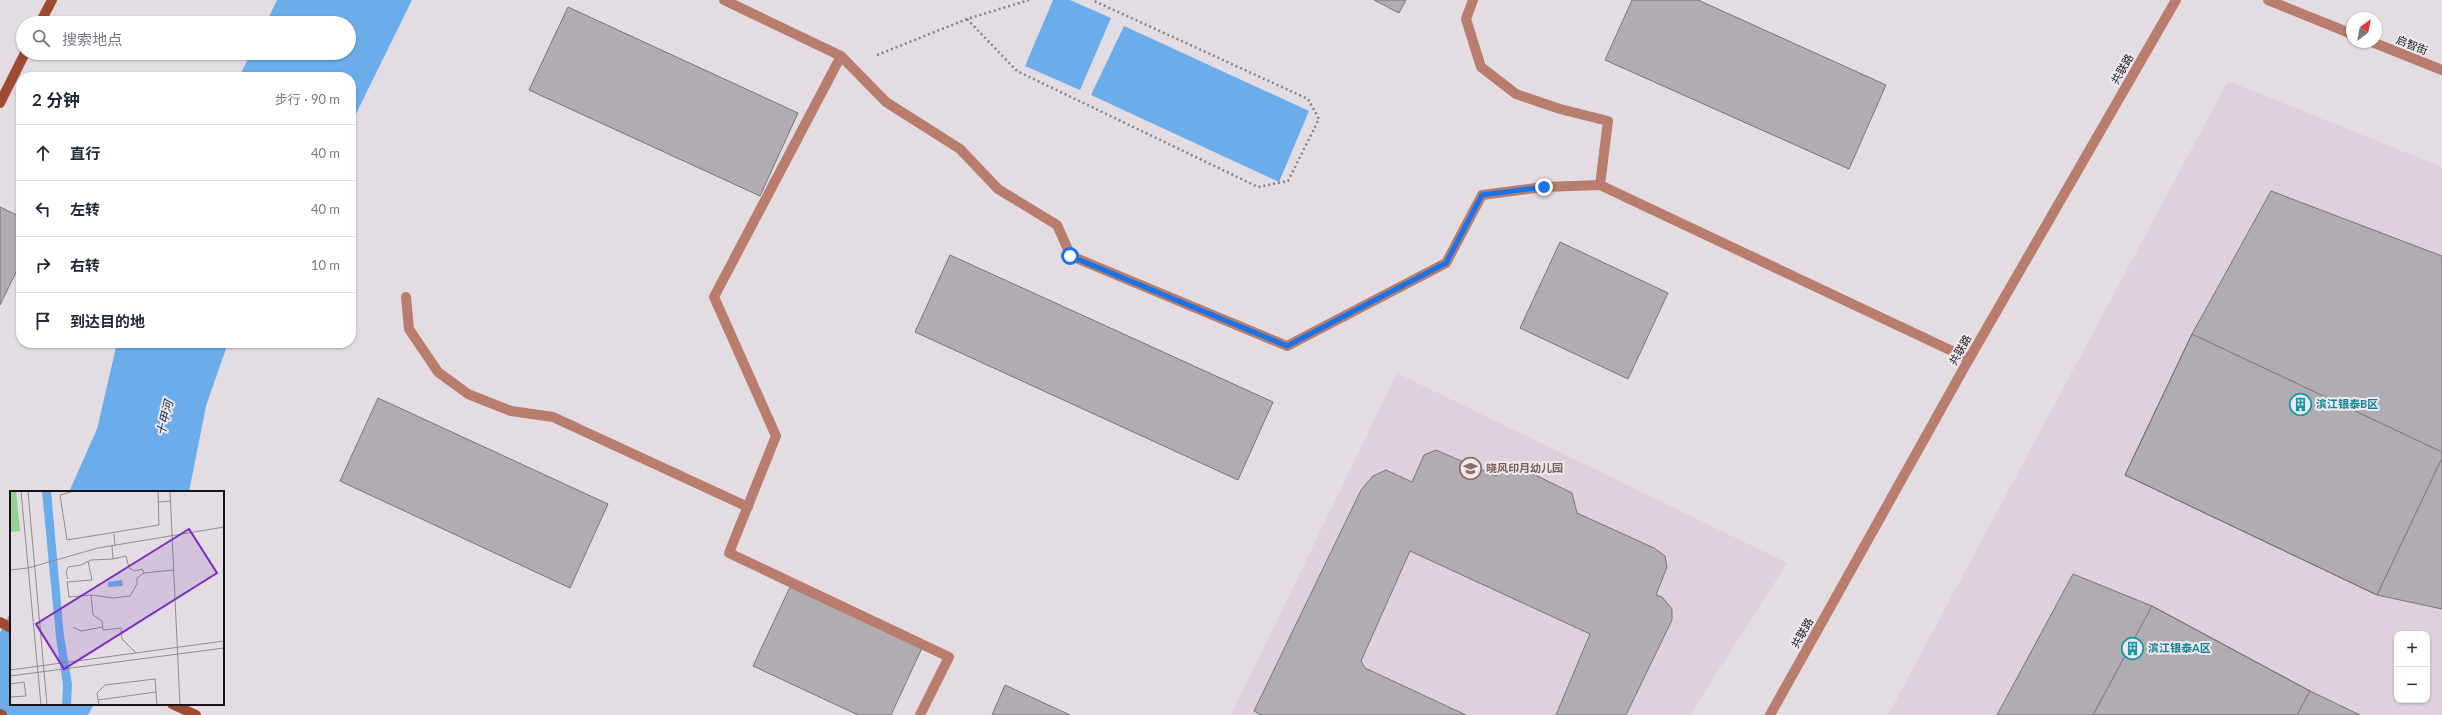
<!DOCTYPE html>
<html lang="zh">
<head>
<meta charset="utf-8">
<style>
  :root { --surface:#fff; --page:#f2f2f3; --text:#1f2937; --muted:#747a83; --line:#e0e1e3 }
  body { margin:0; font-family:Lato,"Noto Sans SC",sans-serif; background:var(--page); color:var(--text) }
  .controls { position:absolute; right:12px; bottom:12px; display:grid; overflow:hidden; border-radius:8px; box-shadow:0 1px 3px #0004 }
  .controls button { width:36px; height:36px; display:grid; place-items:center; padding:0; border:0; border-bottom:1px solid var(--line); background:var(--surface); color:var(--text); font:20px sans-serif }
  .compass { position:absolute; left:2346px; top:12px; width:36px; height:36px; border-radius:50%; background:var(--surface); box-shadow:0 1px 3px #0004; rotate:32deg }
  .stop { position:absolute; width:12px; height:12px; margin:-9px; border:3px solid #1a73e8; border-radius:50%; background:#fff }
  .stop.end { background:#1a73e8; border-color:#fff; box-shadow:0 1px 4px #0008 }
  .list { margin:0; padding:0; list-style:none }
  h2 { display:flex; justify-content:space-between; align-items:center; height:52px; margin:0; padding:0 16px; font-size:17px }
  h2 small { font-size:13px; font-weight:400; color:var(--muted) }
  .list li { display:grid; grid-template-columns:26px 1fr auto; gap:12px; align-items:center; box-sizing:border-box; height:56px; padding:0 16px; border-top:1px solid var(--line) }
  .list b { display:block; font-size:15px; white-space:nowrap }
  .list em { font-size:13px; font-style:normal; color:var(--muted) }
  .icon { flex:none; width:22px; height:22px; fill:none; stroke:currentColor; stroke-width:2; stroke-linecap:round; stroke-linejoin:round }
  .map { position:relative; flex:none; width:2442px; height:715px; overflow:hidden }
  .search { position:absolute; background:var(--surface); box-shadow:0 1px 3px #0004; left:16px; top:16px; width:340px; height:44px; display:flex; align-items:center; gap:10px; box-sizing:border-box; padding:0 14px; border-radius:22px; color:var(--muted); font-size:15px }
  .panel { position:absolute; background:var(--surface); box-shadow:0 1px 3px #0004; left:16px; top:72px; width:340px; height:276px; border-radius:16px }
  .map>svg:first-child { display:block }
  .built { fill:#ded1dd; fill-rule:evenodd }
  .water { fill:#6badeb }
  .building { fill:#b0acb2; stroke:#78747a }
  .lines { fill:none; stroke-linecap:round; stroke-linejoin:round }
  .path { stroke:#868286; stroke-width:2.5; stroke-dasharray:2 3; stroke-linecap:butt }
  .service { stroke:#b87d6c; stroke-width:10 }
  .tertiary { stroke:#b87d6c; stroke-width:10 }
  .secondary { stroke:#9f4b33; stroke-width:10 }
  .route { stroke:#1a73e8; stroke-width:5 }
  .labels { text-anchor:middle; stroke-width:4; stroke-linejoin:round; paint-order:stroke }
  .street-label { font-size:11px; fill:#151315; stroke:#f0eaf0 }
  .culture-label { font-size:11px; font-weight:bold; fill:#0d838f; stroke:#f0eaf0; text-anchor:start }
  .education-label { font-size:11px; font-weight:bold; fill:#785e54; stroke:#f0eaf0; text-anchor:start }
  .water-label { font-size:12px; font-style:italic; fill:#0f2b44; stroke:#f0eaf0 }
  .inset-road { fill:none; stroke:#918c91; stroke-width:1 }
  .view { fill:#7b2cbf; fill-opacity:0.15; stroke:#7b2cbf; stroke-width:2 }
  .inset-edge { fill:none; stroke:#151315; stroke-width:2 }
</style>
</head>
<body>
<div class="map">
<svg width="2442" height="715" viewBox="0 0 2442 715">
  <rect width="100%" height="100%" fill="#e3dde3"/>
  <!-- built -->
  <path class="built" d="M 2228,81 L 2442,167 L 2442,715 L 1888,715 ZM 2397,634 L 2427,634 L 2427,700 L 2397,700 Z
    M 1397,373 L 1787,563 L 1690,715 L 1231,715 Z"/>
  <!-- water -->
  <path class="water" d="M 277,0 L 412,0 L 351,124 L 351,77 L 239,77 L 251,53 L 349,53 L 349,23 L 266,23 Z
    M 1053,0 L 1070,0 L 1111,18 L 1080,90 L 1025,66 Z
    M 1124,26 L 1309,111 L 1279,182 L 1091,95 Z
    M 117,343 L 228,343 L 206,406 L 189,492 L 69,492 L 97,429 Z
    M 11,611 L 11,704 L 94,704 L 88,715 L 0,715 L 0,633 Z"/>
  <!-- building -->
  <path class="building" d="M 1374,0 L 1406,0 L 1399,13 Z
    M 1632,0 L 1698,0 L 1886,85 L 1849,169 L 1605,60 Z
    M 568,7 L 798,113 L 760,196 L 529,90 Z
    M 2271,191 L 2442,256 L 2442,609 L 2377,595 L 2125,475 L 2192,334 Z
    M 0,207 L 21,217 L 21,262 L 0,305 Z
    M 1560,242 L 1668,293 L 1628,379 L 1520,328 Z
    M 950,255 L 1273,402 L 1238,480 L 915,332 Z
    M 2192,334 L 2442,452 L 2442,458 L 2377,595 L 2125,475 Z
    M 378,398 L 608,504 L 570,588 L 340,481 Z
    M 1436,450 L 1496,476 L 1517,466 L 1572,493 L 1577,513 L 1654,548 L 1665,556 L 1667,567 L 1656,595 L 1662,597 L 1672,609 L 1672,620 L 1626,715 L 1556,715 L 1590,634 L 1410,551 L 1361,661 L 1365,668 L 1466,715 L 1261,715 L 1254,711 L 1361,490 L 1373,476 L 1386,470 L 1412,482 L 1424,455 Z
    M 2073,574 L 2152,606 L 2310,691 L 2360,715 L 1997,715 Z
    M 790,587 L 922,648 L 891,715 L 858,715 L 753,666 Z
    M 2152,606 L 2310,691 L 2297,715 L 2093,715 Z
    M 1005,685 L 1070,715 L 992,715 Z"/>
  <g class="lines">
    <!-- path -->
    <path class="path" d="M 967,19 L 1017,71 L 1258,187 L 1288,181 L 1319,119 L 1308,99 L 1092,0
      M 877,55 L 967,19 L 1029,0"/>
    <!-- service -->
    <path class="service" d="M 724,0 L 841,56 L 714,297 L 776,436 L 729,553 L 949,657 L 920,715
      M 1473,0 L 1466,19 L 1481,67 L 1516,94 L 1560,109 L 1608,121 L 1600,185
      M 841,56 L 886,102 L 960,149 L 998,189 L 1057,225 L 1071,256 L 1287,346 L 1446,263 L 1482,195 L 1544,187 L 1600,185 L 1969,359
      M 406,297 L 409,329 L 438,372 L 468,394 L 511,411 L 553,417 L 748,507"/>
    <!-- tertiary -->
    <path class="tertiary" d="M 2268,0 L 2352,34
      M 2372,42 L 2442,70
      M 1770,715 L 1969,359 L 2176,0"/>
    <!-- secondary -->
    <path class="secondary" d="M 40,23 L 52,0
      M 0,103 L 25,53
      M 0,622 L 11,628
      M 172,704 L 196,715
      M 0,714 L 2,715"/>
  </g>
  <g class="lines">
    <!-- route -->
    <path class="route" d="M 1070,256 L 1287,346 L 1446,263 L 1482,195 L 1544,187"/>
  </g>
  <!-- icons -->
  <defs>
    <symbol id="building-ring" viewBox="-11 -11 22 22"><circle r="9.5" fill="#f0eaf0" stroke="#0f9aa8" stroke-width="1.5"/><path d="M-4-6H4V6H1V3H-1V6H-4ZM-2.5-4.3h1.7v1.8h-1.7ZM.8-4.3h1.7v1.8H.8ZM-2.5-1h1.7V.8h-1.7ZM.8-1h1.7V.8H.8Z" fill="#0f9aa8"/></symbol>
    <symbol id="school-ring" viewBox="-11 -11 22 22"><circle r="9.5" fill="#f0eaf0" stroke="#8d6e63" stroke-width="1.5"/><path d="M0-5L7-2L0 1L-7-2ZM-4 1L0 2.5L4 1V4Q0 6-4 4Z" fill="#8d6e63"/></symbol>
  </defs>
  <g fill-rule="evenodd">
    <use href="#building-ring" x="2288" y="392" width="25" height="25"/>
    <use href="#school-ring" x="1458" y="456" width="25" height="25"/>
    <use href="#building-ring" x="2120" y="636" width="25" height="25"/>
  </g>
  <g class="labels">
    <!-- street labels -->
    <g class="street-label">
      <text transform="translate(2412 45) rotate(22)" y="4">启智街</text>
      <text transform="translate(2122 69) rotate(-60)" y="4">共联路</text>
      <text transform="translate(1960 350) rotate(-60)" y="4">共联路</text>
      <text transform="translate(1802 633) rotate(-61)" y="4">共联路</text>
    </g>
    <!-- culture labels -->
    <g class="culture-label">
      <text x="2316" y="408">滨江银泰B区</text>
      <text x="2148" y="652">滨江银泰A区</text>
    </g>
    <!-- education labels -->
    <g class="education-label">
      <text x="1486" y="472">晓风印月幼儿园</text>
    </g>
    <!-- water labels -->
    <g class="water-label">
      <text transform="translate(165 418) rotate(-76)" y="4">十甲河</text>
    </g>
  </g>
  <!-- overview -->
  <g transform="translate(10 491)">
    <rect width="214" height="214" fill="#e3dde3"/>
    <path d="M 0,0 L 6,0 L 10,40 L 0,41 Z" fill="#92d193"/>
    <path d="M 32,0 L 41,0 L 54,145 L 62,193 L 61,214 L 52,214 L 53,194 L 46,146 ZM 112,89 L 113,95 L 98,96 L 98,91 Z" fill="#6badeb"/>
    <path class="inset-road" d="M 11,0 L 31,214M 18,0 L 37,214M 64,0 L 50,4 L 57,49 L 149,34 L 148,0M 160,0 L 170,214M 149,11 L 161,10M 104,43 L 105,55M 102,55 L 103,68 L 116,65 L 119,77 L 125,80 L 132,78 L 134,82M 78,70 L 82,89 L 57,91 L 59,106 L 81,104 L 83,124 L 92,130 L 93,139 L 111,137 L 112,148 L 126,162M 0,79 L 18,77 L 88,57 L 214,36M 58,88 L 56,82 L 58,76 L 71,74 L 81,69 L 103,68M 81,104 L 103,107 L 120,105 L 127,93 L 127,87 L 134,82 L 163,79M 63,136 L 71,140 L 93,136M 0,179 L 214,150M 0,185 L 214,157M 0,193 L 14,191 L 16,205 L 0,206M 88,209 L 146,201M 89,214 L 87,202 L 95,194 L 145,188 L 147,214"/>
    <path class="view" d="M 179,38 L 207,82 L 54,178 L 26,133 Z"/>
    <rect width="214" height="214" class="inset-edge"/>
  </g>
</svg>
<div class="controls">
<button>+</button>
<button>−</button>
</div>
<svg class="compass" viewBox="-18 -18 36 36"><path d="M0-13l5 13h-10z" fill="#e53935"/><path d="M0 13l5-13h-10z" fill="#747a83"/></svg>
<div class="stop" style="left:1070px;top:256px"></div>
<div class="stop end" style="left:1544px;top:187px"></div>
<div class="search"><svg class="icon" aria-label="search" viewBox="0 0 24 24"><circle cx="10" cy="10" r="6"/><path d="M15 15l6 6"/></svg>搜索地点</div>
<section class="panel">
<h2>2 分钟<small>步行 · 90 m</small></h2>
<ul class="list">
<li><svg class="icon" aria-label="ahead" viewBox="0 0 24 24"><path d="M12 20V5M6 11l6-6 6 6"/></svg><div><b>直行</b></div><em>40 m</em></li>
<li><svg class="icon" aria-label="left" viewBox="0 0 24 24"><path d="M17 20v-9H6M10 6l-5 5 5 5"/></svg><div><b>左转</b></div><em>40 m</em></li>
<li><svg class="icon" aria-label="right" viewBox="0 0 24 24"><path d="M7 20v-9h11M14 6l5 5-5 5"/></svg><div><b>右转</b></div><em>10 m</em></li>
<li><svg class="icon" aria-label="arrive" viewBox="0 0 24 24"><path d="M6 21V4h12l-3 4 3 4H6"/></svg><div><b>到达目的地</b></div></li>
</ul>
</section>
</div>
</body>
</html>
